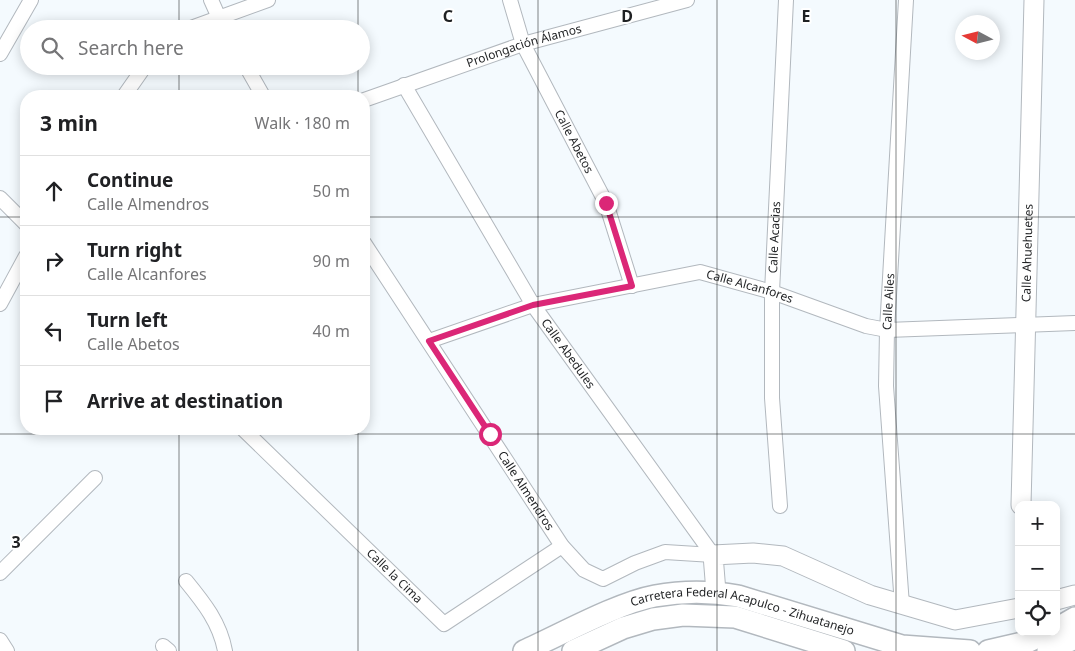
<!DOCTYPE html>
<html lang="en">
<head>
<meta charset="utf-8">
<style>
  :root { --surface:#fff; --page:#f2f2f2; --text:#202124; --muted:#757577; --line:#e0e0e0 }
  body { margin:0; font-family:"Noto Sans",sans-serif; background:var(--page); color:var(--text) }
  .controls { position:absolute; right:15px; bottom:15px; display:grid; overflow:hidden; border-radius:10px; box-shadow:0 2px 12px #0003 }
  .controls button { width:45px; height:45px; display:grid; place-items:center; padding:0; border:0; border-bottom:1px solid var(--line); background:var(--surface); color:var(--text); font:25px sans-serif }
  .compass { position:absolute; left:955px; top:15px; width:45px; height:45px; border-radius:50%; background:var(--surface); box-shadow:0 2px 12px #0003; rotate:277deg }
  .stop { position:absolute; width:15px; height:15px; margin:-11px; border:4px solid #db2777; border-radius:50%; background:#fff }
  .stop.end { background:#db2777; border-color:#fff; box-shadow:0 1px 5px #0008 }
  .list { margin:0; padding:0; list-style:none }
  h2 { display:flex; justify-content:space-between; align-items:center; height:65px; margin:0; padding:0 20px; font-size:21px }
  h2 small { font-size:16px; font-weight:400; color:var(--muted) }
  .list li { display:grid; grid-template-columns:32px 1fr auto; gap:15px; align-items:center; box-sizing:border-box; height:70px; padding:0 20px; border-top:1px solid var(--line) }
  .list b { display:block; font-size:19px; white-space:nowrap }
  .list p { margin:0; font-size:16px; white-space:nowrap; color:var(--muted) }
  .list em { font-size:16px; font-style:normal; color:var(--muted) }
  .icon { flex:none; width:28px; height:28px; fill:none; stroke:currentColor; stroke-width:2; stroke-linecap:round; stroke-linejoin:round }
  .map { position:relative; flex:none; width:1075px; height:651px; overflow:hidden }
  .search { position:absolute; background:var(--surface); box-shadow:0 2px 12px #0003; left:20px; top:20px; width:350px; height:55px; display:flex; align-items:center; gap:12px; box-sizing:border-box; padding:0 18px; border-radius:28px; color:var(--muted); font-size:19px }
  .panel { position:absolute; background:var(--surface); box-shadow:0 2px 12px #0003; left:20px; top:90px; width:350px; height:345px; border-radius:20px }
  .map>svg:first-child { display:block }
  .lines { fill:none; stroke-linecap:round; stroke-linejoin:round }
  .minor-casing { stroke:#b2b8be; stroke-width:16 }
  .secondary-casing { stroke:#b2b8be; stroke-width:21 }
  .primary-casing { stroke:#b2b8be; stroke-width:24 }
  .minor { stroke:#fff; stroke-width:14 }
  .secondary { stroke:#fff; stroke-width:19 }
  .primary { stroke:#fff; stroke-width:21 }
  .route { stroke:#db2777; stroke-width:6 }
  .grid { fill:none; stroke:#1f2123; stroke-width:1; stroke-opacity:0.55 }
  .labels { text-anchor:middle; stroke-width:4; stroke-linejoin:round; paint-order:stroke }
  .street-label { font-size:12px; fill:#1f2123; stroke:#fff }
  .grid-label { font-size:16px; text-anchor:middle; font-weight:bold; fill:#1f2123; stroke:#fff; stroke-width:4; stroke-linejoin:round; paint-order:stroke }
</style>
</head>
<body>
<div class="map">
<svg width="1075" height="651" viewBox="0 0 1075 651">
  <rect width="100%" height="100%" fill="#f4fafe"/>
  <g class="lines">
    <defs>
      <g id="minor">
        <path d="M 211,0 L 224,29"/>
        <path id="s1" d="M 510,0 L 523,44 L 606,203 L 632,286"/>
        <path d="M 188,29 L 268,0"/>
        <path d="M 0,54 L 31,0"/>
        <path d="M 246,66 L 263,96"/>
        <path id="s2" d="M 404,85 L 533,305 L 713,555"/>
        <path d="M 124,96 L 145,66"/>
        <path id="s3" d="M 364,100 L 523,44 L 687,0"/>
        <path d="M 0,198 L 26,224"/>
        <path id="s4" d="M 364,243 L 562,546 L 584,570 L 603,579 L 635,563 L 665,552 L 713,555"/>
        <path d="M 0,304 L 26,256"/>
        <path id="s5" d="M 429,341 L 533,305 L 700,272 L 772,292 L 866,326 L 887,330 L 1075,323"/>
        <path id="s6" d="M 243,429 L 444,624 L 562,546"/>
        <path id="s7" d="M 780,506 L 772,398 L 772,292 L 786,0"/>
        <path d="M 0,573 L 95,478"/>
        <path d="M 186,581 C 204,603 220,623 225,651"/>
        <path id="s8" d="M 902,605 L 886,386 L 887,330 L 906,0"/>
        <path d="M 0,640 L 7,651"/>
        <path d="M 163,646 L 169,651"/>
      </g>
      <g id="secondary">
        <path id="s9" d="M 1021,505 L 1034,0"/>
        <path d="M 716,592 L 713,555 L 753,553 L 783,556 L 870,595 L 955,620 L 1019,608"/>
        <path d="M 1056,600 L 1075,595"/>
      </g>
      <g id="primary">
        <path d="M 1056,629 L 1075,618"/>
        <path id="s10" d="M 524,651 C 560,635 617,603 655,596 C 683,591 710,591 738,596 L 902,646 L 970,651"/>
        <path d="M 573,651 L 623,628 L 653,619 L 683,615 L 735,617 L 844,651"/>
        <path d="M 988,651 L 1027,642 L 1048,632"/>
        <path d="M 1048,651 L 1075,638"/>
      </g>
    </defs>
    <!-- minor casing -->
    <use href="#minor" class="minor-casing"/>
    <!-- secondary casing -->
    <use href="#secondary" class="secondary-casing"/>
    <!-- primary casing -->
    <use href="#primary" class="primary-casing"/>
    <!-- minor -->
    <use href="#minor" class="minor"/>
    <!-- secondary -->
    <use href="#secondary" class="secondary"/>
    <!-- primary -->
    <use href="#primary" class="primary"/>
  </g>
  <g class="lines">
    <!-- route -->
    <path class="route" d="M 490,434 L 429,341 L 533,305 L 632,286 L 606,203"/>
  </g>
  <!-- grid -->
  <path class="grid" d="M 179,0 L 179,29M 358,0 L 358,29M 538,0 L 538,651M 717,0 L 717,651M 896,0 L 896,651M 179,66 L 179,96M 358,66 L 358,96M 0,217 L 26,217M 364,217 L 1075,217M 179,429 L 179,651M 358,429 L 358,651M 0,434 L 1075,434"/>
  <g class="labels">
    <!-- street labels -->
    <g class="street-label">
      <text dy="4" stroke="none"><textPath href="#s3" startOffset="169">Prolongación Álamos</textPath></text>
      <text dy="4" stroke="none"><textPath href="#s1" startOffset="156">Calle Abetos</textPath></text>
      <text dy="4" stroke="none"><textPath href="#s7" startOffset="269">Calle Acacias</textPath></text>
      <text dy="4" stroke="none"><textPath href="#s9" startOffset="252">Calle Ahuehuetes</textPath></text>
      <text dy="4" stroke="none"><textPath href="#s5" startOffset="332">Calle Alcanfores</textPath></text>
      <text dy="4" stroke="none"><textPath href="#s8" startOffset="304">Calle Ailes</textPath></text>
      <text dy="4" stroke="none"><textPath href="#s2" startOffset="315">Calle Abedules</textPath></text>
      <text dy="4" stroke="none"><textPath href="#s4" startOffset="296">Calle Almendros</textPath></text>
      <text dy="4" stroke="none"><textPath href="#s6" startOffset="211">Calle la Cima</textPath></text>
      <text dy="4" stroke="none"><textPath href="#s10" startOffset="232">Carretera Federal Acapulco - Zihuatanejo</textPath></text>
    </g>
  </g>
  <g class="grid-label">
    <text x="448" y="22">C</text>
    <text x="627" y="22">D</text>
    <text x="806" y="22">E</text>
    <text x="16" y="548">3</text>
  </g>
</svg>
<div class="controls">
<button>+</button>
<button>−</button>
<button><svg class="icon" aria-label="locate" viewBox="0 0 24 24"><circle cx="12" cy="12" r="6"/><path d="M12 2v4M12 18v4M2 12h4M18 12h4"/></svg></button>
</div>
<svg class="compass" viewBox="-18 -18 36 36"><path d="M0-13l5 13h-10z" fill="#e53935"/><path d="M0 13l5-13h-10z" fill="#757577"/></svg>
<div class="stop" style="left:490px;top:434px"></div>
<div class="stop end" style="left:606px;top:203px"></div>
<div class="search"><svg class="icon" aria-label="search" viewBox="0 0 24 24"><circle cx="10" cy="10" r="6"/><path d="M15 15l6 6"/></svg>Search here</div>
<section class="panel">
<h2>3 min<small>Walk · 180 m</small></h2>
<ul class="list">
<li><svg class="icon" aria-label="ahead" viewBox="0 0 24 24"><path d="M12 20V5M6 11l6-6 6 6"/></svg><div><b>Continue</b><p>Calle Almendros</p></div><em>50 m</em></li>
<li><svg class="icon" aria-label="right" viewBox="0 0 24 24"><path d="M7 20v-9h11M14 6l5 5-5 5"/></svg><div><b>Turn right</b><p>Calle Alcanfores</p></div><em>90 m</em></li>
<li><svg class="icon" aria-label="left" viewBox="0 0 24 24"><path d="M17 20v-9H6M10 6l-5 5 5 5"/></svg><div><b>Turn left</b><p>Calle Abetos</p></div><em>40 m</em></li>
<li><svg class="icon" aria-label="arrive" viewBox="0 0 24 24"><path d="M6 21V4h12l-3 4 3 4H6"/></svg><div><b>Arrive at destination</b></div></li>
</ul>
</section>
</div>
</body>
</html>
